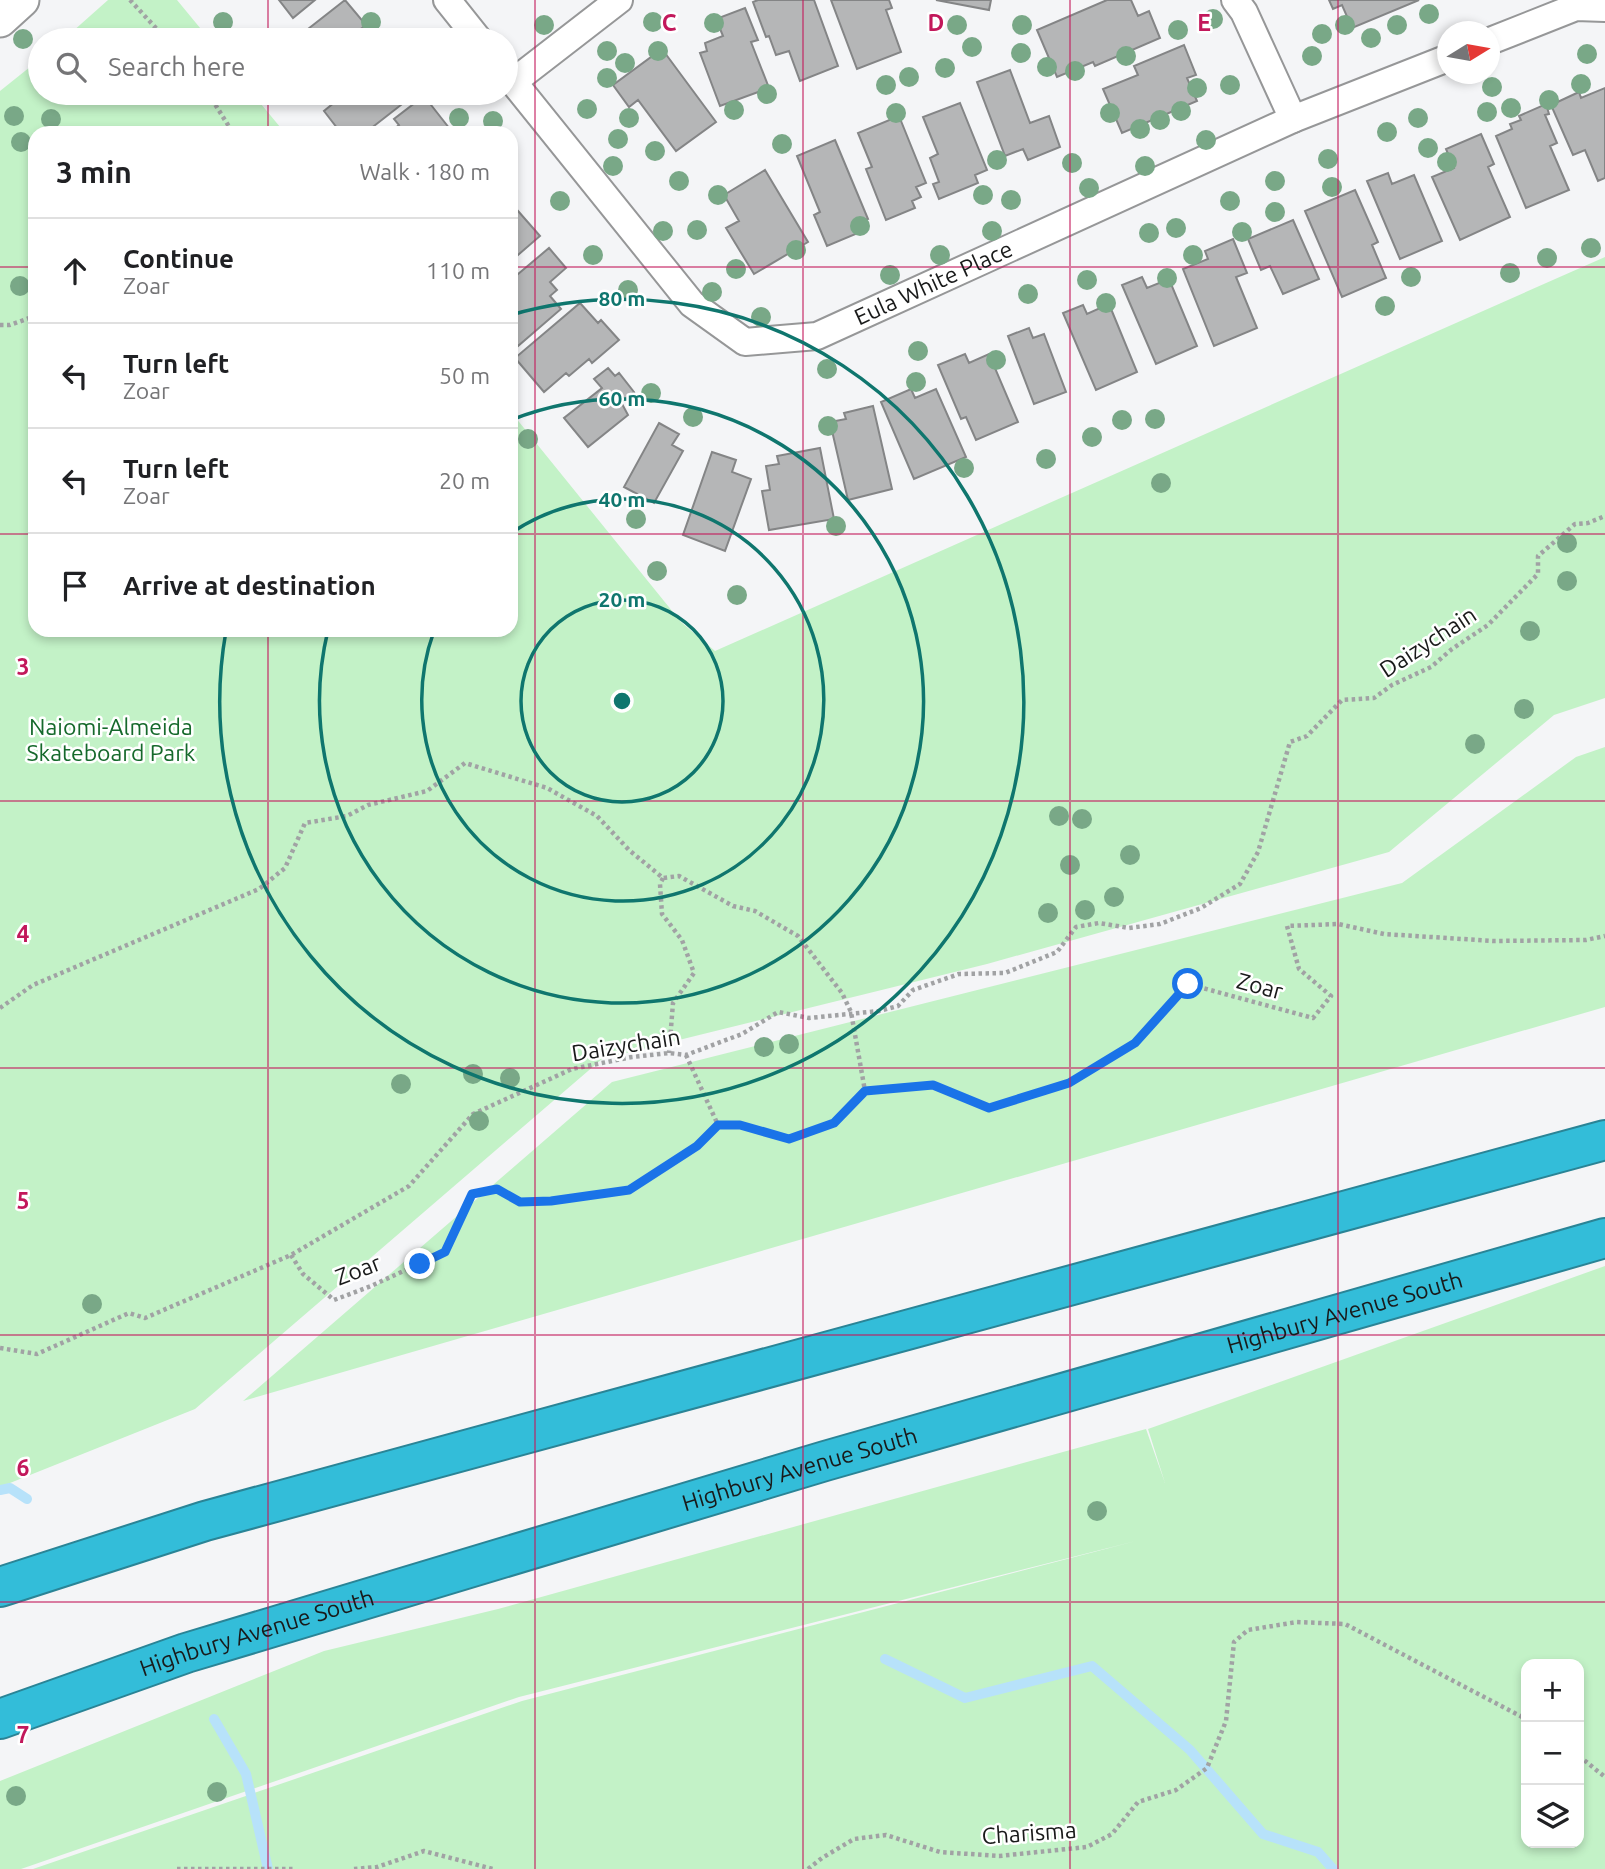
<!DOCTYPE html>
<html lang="en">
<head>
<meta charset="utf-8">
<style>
  :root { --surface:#fff; --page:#f6f6f6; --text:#202124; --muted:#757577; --line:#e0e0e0 }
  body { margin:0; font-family:Ubuntu,sans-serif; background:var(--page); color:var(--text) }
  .controls { position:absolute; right:21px; bottom:21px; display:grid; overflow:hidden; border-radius:14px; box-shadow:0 4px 10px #0003 }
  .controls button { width:63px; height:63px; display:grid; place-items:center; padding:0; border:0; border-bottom:2px solid var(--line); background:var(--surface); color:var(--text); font:35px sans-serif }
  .compass { position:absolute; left:1437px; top:21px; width:63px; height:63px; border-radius:50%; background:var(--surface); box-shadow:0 4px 10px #0003; rotate:79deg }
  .stop { position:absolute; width:21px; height:21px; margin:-16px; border:5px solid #1a73e8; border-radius:50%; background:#fff }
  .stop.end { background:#1a73e8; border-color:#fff; box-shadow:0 2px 7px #0008 }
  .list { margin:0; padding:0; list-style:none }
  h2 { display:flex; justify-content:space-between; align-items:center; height:91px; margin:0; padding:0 28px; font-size:30px }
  h2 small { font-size:23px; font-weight:400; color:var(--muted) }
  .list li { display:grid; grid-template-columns:46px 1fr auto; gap:21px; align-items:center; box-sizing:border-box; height:105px; padding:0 28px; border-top:2px solid var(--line) }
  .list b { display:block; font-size:26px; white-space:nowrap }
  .list p { margin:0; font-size:23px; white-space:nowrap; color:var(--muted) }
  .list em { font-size:23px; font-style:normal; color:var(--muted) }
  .icon { flex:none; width:38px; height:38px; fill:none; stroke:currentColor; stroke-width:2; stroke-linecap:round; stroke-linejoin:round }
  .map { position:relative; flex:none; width:1605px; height:1869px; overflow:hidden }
  .search { position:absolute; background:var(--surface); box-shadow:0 4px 10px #0003; left:28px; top:28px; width:490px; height:77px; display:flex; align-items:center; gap:18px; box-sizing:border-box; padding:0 24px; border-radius:38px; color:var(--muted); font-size:26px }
  .panel { position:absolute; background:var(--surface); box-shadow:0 4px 10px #0003; left:28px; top:126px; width:490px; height:511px; border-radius:21px }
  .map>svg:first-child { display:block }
  .green { fill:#c3f2c7; fill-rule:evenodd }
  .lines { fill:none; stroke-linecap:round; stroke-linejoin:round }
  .stream { stroke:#b7e2fa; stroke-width:10 }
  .building { fill:#b5b6b7; stroke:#848586; stroke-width:2 }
  .minor-casing { stroke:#969798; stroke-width:30 }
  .tertiary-casing { stroke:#969798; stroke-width:37 }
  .motorway-casing { stroke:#2a8496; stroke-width:42 }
  .path { stroke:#a1a2a4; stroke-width:4.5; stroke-dasharray:3.5 3.5; stroke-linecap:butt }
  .minor { stroke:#fff; stroke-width:26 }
  .tertiary { stroke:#fff; stroke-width:33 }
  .motorway { stroke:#33bdd9; stroke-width:38 }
  .tree { fill:#79a887 }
  .route { stroke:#1a73e8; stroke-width:9 }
  .grid { fill:none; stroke:#c2185b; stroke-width:2; stroke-opacity:0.55 }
  .ring { fill:none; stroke:#0f766e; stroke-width:3.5 }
  .labels { text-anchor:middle; stroke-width:5; stroke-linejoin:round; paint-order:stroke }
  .street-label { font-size:23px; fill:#191a1a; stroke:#fff }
  .park-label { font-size:23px; fill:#15692b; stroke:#fff }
  .grid-label { font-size:23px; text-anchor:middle; font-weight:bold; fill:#c2185b; stroke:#fff; stroke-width:5; stroke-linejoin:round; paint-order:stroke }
  .centre { fill:#0f766e; stroke:#fff; stroke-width:3.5 }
  .ring-label { font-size:21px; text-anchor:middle; font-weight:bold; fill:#0f766e; stroke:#fff; stroke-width:5; stroke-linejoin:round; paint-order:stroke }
</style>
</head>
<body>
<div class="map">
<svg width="1605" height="1869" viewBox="0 0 1605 1869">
  <rect width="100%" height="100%" fill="#f4f5f7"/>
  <!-- green -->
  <path class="green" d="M 108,0 L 177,0 L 210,40 L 63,40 Z
    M 40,59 L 40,93 L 252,93 L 285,133 L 35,133 L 35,630 L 511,630 L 511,412 L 681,622 L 715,651 L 1605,257 L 1605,698 L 1554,715 L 1389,852 L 987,964 L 602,1059 L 195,1409 L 0,1487 L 0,91 Z
    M 1605,747 L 1605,1007 L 243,1401 L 612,1082 L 1402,883 L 1576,757 Z
    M 1605,1266 L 1605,1869 L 33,1869 L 522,1701 L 1136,1541 L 519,1697 L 21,1869 L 0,1869 L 0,1781 L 324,1651 L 498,1609 L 1146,1429 L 1165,1483 L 1148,1429 ZM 1579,1664 L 1579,1843 L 1526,1843 L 1526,1664 Z"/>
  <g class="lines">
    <!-- stream -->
    <path class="stream" d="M 0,1490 L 10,1488 L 27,1499
      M 885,1659 L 965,1698 L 1092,1666 L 1190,1750 L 1263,1834 L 1318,1852 L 1333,1869
      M 214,1719 L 246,1774 L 268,1869"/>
  </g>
  <!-- building -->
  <path class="building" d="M 279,0 L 315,0 L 293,18 Z
    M 345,0 L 366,25 L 346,40 L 294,40 Z
    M 758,0 L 814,0 L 838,66 L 800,81 L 789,51 L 776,55 L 769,36 L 766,37 L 753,2 Z
    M 831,0 L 889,0 L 892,8 L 886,10 L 901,52 L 857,69 Z
    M 936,0 L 991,0 L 989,10 Z
    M 1107,0 L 1131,0 L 1138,16 L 1149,11 L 1160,38 L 1095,66 L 1093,62 L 1057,77 L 1037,30 Z
    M 1329,0 L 1419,0 L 1352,28 L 1342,5 L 1333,9 Z
    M 745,8 L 758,40 L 751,42 L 769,88 L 720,106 L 700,53 L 707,51 L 705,43 L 723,36 L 716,19 Z
    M 1184,45 L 1196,75 L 1187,78 L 1197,101 L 1122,133 L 1103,89 L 1138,75 L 1134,66 Z
    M 662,49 L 716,122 L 676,151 L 638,100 L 629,107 L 613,85 Z
    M 1010,70 L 1030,123 L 1049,116 L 1060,147 L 1028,160 L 1023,149 L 1005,156 L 977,82 Z
    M 1605,88 L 1605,178 L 1598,181 L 1585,150 L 1573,155 L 1551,105 L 1579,92 L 1581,98 Z
    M 346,93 L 414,93 L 415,94 L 365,133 L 341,133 L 324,111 Z
    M 424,96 L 453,133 L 389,133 L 399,125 L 394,119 Z
    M 960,103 L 987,170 L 975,175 L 978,183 L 939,199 L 933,184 L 939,182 L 930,158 L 938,154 L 923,117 Z
    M 1546,104 L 1549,114 L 1545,115 L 1557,143 L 1550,146 L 1569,190 L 1526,208 L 1496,136 L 1512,129 L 1510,124 L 1521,120 L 1519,116 Z
    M 899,116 L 926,183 L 916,187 L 921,197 L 912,201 L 915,208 L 886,220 L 866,169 L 872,167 L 858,133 Z
    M 1481,134 L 1494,164 L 1488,167 L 1510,217 L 1460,240 L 1432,177 L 1454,168 L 1446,149 Z
    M 835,140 L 868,219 L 855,224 L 858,233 L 827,246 L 814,215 L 820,212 L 797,156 Z
    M 765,170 L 808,242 L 754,274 L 726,228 L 739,221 L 724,195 Z
    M 1388,173 L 1392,184 L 1414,175 L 1442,241 L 1400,259 L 1367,181 Z
    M 1355,190 L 1378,242 L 1372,245 L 1386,278 L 1342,297 L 1305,211 Z
    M 511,203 L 540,236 L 511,261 Z
    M 1293,220 L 1319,279 L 1283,294 L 1270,266 L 1261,270 L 1248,239 Z
    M 1233,239 L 1247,273 L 1236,277 L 1257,328 L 1214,346 L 1183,269 L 1208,259 L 1205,251 Z
    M 549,248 L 566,268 L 550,282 L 557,290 L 550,296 L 561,309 L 518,346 L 511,338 L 511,280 Z
    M 1142,277 L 1147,288 L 1169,279 L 1197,346 L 1156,364 L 1122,285 Z
    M 580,303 L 598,323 L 601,320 L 619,340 L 592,363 L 589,359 L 569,376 L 566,373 L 544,392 L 515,358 Z
    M 1109,304 L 1137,372 L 1096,390 L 1063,313 L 1083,305 L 1087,314 Z
    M 1029,328 L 1033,338 L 1044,334 L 1066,392 L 1034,404 L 1008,336 Z
    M 965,354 L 969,363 L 989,354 L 1018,422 L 976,440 L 966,417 L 961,419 L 938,365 Z
    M 608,368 L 615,376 L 619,373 L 634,392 L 621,402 L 628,415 L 588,447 L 564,418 L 602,388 L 594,379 Z
    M 911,389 L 915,398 L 936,389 L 966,457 L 914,479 L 881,402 Z
    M 873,406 L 892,489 L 848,500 L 830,422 L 846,419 L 844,413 Z
    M 659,423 L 679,434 L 672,445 L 683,451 L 654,503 L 624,487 Z
    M 820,448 L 834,519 L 769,530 L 762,491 L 770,490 L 766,466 L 779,464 L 777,456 Z
    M 712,452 L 736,460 L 732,472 L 751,479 L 725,551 L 683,535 Z"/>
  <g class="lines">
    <defs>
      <g id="minor">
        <path d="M 447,0 L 479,40"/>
        <path d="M 1235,0 L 1244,12 L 1293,119"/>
        <path d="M 1490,41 L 1576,7 L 1605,8"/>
        <path id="s1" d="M 506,73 L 692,304 L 745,342 L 817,336 L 1293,119 L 1448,58"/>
        <path d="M 513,82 L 619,0"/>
      </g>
      <path id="tertiary" d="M 0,20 L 22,0"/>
      <g id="motorway">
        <path d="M 0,1587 L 205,1521 L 1605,1140"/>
        <path id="s2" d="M 0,1719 L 186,1653 L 825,1461 L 1605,1238"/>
      </g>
    </defs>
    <!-- minor casing -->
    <use href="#minor" class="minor-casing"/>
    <!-- tertiary casing -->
    <use href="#tertiary" class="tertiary-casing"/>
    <!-- motorway casing -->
    <use href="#motorway" class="motorway-casing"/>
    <!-- path -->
    <path class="path" d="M 130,0 L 167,40
      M 208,93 L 233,133
      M 0,325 L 10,325 L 35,316
      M 663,878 L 660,884 L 662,914 L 682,940 L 694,973 L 673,1003 L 669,1053
      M 0,1008 L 33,985 L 259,889 L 285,868 L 305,823 L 347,816 L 368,805 L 427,791 L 465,763 L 547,788 L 597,816 L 629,850 L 663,878 L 679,876 L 733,906 L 755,911 L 798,936 L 842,993 L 851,1012 L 865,1091
      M 686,1055 L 718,1125
      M 291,1255 L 303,1274 L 334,1300 L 371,1286 L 445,1252 L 472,1194 L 497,1190 L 520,1202 L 551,1201 L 629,1190 L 697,1146 L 718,1125 L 740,1125 L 789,1139 L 834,1123 L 865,1091 L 933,1085 L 989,1108 L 1069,1083 L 1135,1043 L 1188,984 L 1313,1018 L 1331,996 L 1299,969 L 1287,926 L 1338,924 L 1384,934 L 1494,941 L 1586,940 L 1605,936
      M 0,1348 L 37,1354 L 129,1313 L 145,1318 L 291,1255 L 409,1186 L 473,1114 L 572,1069 L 632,1057 L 669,1053 L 686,1055 L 742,1034 L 778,1012 L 809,1018 L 879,1011 L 898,1006 L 913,990 L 959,974 L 1005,973 L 1057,952 L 1076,927 L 1099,923 L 1129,928 L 1160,924 L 1201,908 L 1240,884 L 1258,852 L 1290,742 L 1307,736 L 1342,700 L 1374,698 L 1392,685 L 1431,667 L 1452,649 L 1488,625 L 1538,574 L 1538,556 L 1575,524 L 1588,523 L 1605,516
      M 1579,1756 L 1605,1777
      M 177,1869 L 295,1869
      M 354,1869 L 377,1867 L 424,1851 L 493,1869
      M 808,1869 L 822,1858 L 854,1839 L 886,1835 L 940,1852 L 999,1856 L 1087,1847 L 1112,1834 L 1138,1802 L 1176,1790 L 1207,1768 L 1226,1721 L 1234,1642 L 1248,1630 L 1297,1622 L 1345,1624 L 1526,1719"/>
    <!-- minor -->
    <use href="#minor" class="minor"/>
    <!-- tertiary -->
    <use href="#tertiary" class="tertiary"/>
    <!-- motorway -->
    <use href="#motorway" class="motorway"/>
  </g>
  <!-- trees -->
  <g class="tree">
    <circle cx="1429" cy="14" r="10"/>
    <circle cx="1213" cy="19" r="10"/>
    <circle cx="223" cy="22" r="10"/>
    <circle cx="371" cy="22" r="10"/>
    <circle cx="653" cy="22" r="10"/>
    <circle cx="714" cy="23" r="10"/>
    <circle cx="544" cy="25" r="10"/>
    <circle cx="957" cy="25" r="10"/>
    <circle cx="1022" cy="25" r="10"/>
    <circle cx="1345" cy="25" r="10"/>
    <circle cx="1397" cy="25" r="10"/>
    <circle cx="1178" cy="30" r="10"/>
    <circle cx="1322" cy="34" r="10"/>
    <circle cx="1371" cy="38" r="10"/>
    <circle cx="23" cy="39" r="10"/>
    <circle cx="972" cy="47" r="10"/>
    <circle cx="607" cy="51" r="10"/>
    <circle cx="658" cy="51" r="10"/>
    <circle cx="1021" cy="53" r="10"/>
    <circle cx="1587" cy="54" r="10"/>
    <circle cx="1126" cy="56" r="10"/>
    <circle cx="1312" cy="56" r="10"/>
    <circle cx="625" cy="63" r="10"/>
    <circle cx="1047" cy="67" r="10"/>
    <circle cx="945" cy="68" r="10"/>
    <circle cx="1075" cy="71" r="10"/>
    <circle cx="909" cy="77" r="10"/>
    <circle cx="607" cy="78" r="10"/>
    <circle cx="1581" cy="84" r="10"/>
    <circle cx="886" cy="85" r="10"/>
    <circle cx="1230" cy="85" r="10"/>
    <circle cx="1492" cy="87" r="10"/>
    <circle cx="1197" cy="88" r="10"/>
    <circle cx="767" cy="94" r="10"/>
    <circle cx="1549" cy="100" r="10"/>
    <circle cx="1511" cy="108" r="10"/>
    <circle cx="587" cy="109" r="10"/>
    <circle cx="734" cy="110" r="10"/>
    <circle cx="1181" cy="111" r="10"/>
    <circle cx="1487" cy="112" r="10"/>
    <circle cx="896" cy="113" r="10"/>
    <circle cx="1110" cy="113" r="10"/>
    <circle cx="14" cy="116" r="10"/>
    <circle cx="459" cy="118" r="10"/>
    <circle cx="629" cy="118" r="10"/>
    <circle cx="1418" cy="118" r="10"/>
    <circle cx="51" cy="119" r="10"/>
    <circle cx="1160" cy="120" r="10"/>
    <circle cx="493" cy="121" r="10"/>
    <circle cx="1140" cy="129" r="10"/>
    <circle cx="1387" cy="132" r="10"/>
    <circle cx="618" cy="139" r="10"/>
    <circle cx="1206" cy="140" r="10"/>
    <circle cx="21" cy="142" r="10"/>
    <circle cx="782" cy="144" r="10"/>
    <circle cx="1428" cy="148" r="10"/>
    <circle cx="655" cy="151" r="10"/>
    <circle cx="1328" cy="159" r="10"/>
    <circle cx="997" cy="160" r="10"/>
    <circle cx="1447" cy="162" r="10"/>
    <circle cx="1072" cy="163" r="10"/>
    <circle cx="613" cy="166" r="10"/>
    <circle cx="1145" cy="166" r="10"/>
    <circle cx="679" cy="181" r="10"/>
    <circle cx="1275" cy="181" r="10"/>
    <circle cx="1332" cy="187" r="10"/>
    <circle cx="1089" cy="188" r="10"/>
    <circle cx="718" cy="195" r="10"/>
    <circle cx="983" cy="195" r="10"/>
    <circle cx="1011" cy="200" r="10"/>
    <circle cx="560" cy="201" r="10"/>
    <circle cx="1230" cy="201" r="10"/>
    <circle cx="1275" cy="212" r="10"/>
    <circle cx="860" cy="226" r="10"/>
    <circle cx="1176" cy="228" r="10"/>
    <circle cx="697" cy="230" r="10"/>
    <circle cx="663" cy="231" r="10"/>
    <circle cx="992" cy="231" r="10"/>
    <circle cx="1242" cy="232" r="10"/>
    <circle cx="1149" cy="233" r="10"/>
    <circle cx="1591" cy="248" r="10"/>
    <circle cx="796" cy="250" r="10"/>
    <circle cx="593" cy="255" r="10"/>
    <circle cx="940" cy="255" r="10"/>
    <circle cx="1193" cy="255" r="10"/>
    <circle cx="1547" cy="258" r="10"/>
    <circle cx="736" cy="269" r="10"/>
    <circle cx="1510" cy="273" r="10"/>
    <circle cx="890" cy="275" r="10"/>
    <circle cx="1411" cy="277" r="10"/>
    <circle cx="1167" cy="278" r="10"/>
    <circle cx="1087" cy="280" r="10"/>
    <circle cx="20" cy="286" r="10"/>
    <circle cx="628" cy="290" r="10"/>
    <circle cx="712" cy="292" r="10"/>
    <circle cx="1028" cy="294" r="10"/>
    <circle cx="1106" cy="303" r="10"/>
    <circle cx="1385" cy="306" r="10"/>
    <circle cx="761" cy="317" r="10"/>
    <circle cx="918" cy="351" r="10"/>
    <circle cx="996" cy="360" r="10"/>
    <circle cx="827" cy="369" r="10"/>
    <circle cx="916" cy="382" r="10"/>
    <circle cx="651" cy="393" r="10"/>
    <circle cx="693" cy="417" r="10"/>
    <circle cx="1155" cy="419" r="10"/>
    <circle cx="1122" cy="420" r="10"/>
    <circle cx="828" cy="426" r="10"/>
    <circle cx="1092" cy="437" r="10"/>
    <circle cx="528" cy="439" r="10"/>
    <circle cx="1046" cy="459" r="10"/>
    <circle cx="964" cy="468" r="10"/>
    <circle cx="1161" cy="483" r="10"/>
    <circle cx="636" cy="519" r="10"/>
    <circle cx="836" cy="526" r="10"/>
    <circle cx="1567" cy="543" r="10"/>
    <circle cx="657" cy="571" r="10"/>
    <circle cx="1567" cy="581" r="10"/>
    <circle cx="737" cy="595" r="10"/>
    <circle cx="1530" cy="631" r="10"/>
    <circle cx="1524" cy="709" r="10"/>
    <circle cx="1475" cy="744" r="10"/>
    <circle cx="1059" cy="816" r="10"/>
    <circle cx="1082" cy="819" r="10"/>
    <circle cx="1130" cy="855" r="10"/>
    <circle cx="1070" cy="865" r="10"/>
    <circle cx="1114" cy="897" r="10"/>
    <circle cx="1085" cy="910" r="10"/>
    <circle cx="1048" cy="913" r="10"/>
    <circle cx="789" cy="1044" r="10"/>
    <circle cx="764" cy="1047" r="10"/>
    <circle cx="473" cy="1074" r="10"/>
    <circle cx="510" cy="1078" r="10"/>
    <circle cx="401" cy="1084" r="10"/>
    <circle cx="479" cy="1121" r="10"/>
    <circle cx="92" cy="1304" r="10"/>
    <circle cx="1097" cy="1511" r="10"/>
    <circle cx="217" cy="1792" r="10"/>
    <circle cx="16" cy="1796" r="10"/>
  </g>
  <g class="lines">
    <!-- route -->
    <path class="route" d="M 420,1264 L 445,1252 L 472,1194 L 497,1189 L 520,1202 L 551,1201 L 629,1190 L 697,1146 L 718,1125 L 740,1125 L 789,1139 L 834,1123 L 865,1091 L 933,1085 L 989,1108 L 1069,1083 L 1135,1043 L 1188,984"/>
  </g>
  <!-- grid -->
  <path class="grid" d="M 268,0 L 268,40M 535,0 L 535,1869M 803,0 L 803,1869M 1070,0 L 1070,1869M 1338,0 L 1338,1869M 268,93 L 268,133M 0,267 L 35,267M 511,267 L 1605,267M 0,534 L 35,534M 511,534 L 1605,534M 268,630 L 268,1869M 0,801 L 1605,801M 0,1068 L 1605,1068M 0,1335 L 1605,1335M 0,1602 L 1605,1602"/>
  <!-- distance rings -->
  <g class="ring">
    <circle cx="622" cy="701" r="101"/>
    <path d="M511 533A201 201 0 1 1 434 631"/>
    <path d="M511 420A302 302 0 1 1 328 630"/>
    <path d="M511 315A402 402 0 1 1 226 631"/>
  </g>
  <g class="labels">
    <!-- street labels -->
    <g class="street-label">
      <text dy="8" stroke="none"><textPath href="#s1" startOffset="562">Eula White Place</textPath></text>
      <text transform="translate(1428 642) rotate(-33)" y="8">Daizychain</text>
      <text transform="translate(1260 986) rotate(15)" y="8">Zoar</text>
      <text transform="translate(626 1045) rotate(-9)" y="8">Daizychain</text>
      <text transform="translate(358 1270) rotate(-21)" y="8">Zoar</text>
      <text dy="8" stroke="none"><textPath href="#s2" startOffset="1405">Highbury Avenue South</textPath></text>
      <text dy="8" stroke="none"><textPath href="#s2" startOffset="838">Highbury Avenue South</textPath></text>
      <text dy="8" stroke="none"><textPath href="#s2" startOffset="271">Highbury Avenue South</textPath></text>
      <text transform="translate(1029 1833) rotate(-4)" y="8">Charisma</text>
    </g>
    <!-- park labels -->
    <g class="park-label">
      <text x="111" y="735">Naiomi-Almeida<tspan x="111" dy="26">Skateboard Park</tspan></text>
    </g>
  </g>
  <g class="grid-label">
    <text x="669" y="31">C</text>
    <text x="936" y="31">D</text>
    <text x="1204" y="31">E</text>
    <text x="23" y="675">3</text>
    <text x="23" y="942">4</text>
    <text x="23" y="1209">5</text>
    <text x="23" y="1476">6</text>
    <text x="23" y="1743">7</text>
  </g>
  <circle cx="622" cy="701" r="10" class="centre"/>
  <g class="ring-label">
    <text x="622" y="306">80 m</text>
    <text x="622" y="406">60 m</text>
    <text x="622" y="507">40 m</text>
    <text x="622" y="607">20 m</text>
  </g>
</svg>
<div class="controls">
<button>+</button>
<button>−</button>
<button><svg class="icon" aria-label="layers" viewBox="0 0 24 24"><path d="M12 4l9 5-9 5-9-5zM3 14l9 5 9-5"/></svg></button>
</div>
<svg class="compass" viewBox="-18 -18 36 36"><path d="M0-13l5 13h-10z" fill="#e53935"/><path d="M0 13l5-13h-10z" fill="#757577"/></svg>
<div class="stop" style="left:1188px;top:984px"></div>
<div class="stop end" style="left:420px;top:1264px"></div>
<div class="search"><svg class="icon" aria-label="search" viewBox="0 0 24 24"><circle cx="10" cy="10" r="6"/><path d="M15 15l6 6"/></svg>Search here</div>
<section class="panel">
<h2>3 min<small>Walk · 180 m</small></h2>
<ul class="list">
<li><svg class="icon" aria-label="ahead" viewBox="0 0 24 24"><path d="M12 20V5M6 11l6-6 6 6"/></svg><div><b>Continue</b><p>Zoar</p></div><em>110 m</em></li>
<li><svg class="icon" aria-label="left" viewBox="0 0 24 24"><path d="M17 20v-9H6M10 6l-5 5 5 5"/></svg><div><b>Turn left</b><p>Zoar</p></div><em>50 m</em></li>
<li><svg class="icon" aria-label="left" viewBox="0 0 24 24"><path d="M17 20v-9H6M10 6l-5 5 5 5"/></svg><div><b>Turn left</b><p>Zoar</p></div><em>20 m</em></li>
<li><svg class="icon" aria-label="arrive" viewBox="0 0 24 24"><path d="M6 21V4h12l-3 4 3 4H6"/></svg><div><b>Arrive at destination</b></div></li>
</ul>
</section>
</div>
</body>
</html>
